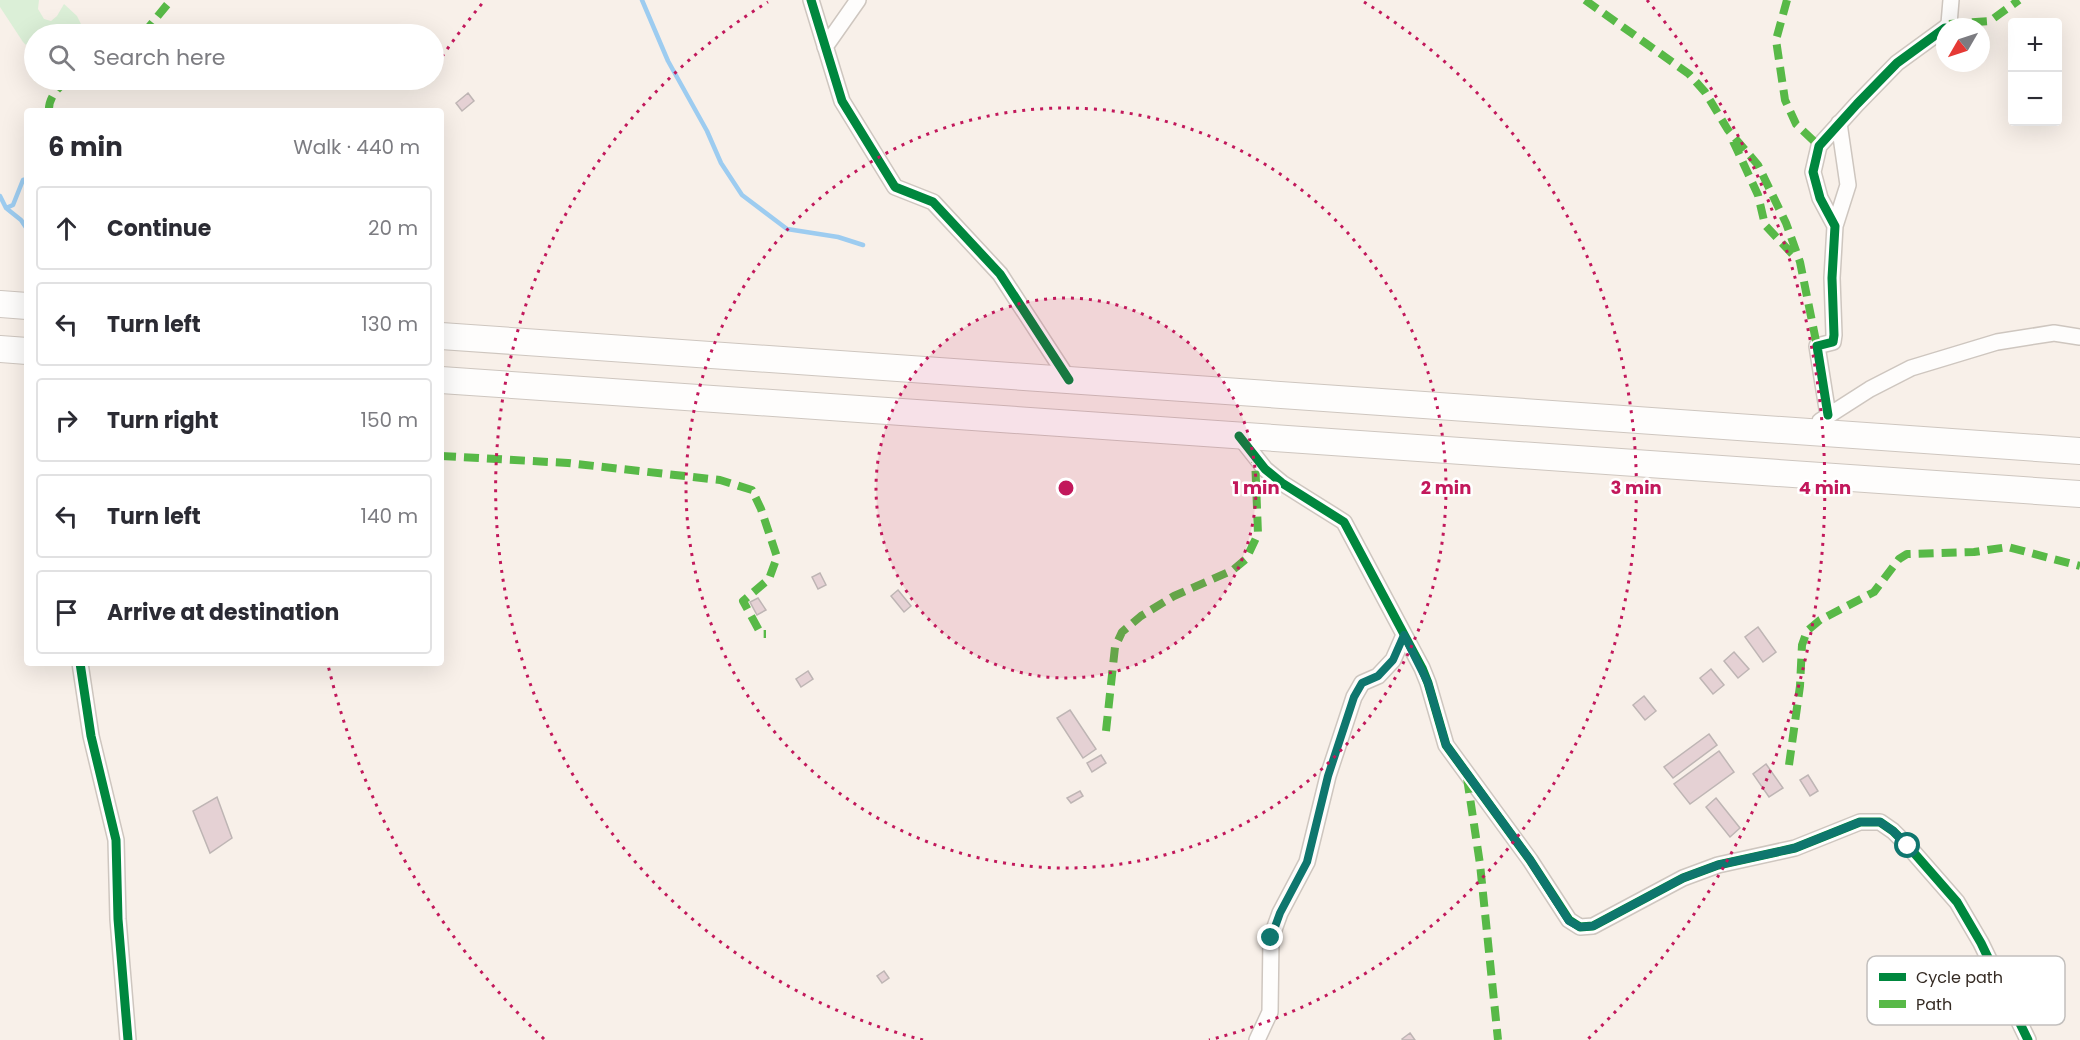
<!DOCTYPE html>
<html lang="en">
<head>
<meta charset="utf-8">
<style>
  :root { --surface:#fff; --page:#f7f7f7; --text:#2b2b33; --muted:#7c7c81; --line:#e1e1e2 }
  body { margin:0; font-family:Poppins,sans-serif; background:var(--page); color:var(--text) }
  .controls { position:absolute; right:18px; top:18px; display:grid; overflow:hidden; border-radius:6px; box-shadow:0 6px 24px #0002 }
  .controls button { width:54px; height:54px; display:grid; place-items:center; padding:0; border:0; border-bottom:2px solid var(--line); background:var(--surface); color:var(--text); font:30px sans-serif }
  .compass { position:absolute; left:1936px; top:18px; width:54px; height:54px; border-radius:50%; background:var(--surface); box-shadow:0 6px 24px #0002; rotate:231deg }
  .stop { position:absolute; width:18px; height:18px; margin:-14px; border:4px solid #0f766e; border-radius:50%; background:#fff }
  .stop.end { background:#0f766e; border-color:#fff; box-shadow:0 2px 6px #0008 }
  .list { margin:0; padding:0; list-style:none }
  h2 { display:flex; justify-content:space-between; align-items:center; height:78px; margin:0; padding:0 24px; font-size:26px }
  h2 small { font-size:20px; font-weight:400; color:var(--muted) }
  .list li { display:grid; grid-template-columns:39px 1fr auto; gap:18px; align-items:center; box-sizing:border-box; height:84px; margin:0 12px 12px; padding:0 12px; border:2px solid var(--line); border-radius:6px }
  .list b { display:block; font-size:22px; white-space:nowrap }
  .list em { font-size:20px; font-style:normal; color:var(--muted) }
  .icon { flex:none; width:33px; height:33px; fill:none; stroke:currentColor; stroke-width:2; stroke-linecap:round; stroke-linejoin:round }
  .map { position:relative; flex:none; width:2080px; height:1040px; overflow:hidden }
  .search { position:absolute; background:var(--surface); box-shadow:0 6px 24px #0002; left:24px; top:24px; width:420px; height:66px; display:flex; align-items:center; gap:15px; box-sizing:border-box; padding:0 21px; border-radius:33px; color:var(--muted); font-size:22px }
  .panel { position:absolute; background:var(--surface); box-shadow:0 6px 24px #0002; left:24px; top:108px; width:420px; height:558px; border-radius:6px }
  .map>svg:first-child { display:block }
  .green { fill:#dbefd7 }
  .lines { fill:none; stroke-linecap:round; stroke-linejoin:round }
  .stream { stroke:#9dccf0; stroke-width:4.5 }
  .building { fill:#e5d1d4; stroke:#beb5b4; stroke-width:1.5 }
  .minor-casing { stroke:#cec6bf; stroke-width:18 }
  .trunk-casing { stroke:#cec6bf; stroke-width:28 }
  .minor { stroke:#fefdfc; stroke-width:15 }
  .trunk { stroke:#fefdfc; stroke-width:26 }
  .quiet { stroke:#58b947; stroke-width:8; stroke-dasharray:15 8; stroke-linecap:butt }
  .cycleway-casing { stroke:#fff; stroke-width:13 }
  .cycleway { stroke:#00873e; stroke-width:9 }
  .route { stroke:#0f766e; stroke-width:8 }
  .ring { fill:none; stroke:#c2185b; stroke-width:3; stroke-dasharray:3 6 }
  .key { fill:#fff; stroke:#c2bfbd; stroke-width:1.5 }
  .key-label { font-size:16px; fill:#352b24 }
  .centre { fill:#c2185b; stroke:#fff; stroke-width:3 }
  .ring-label { font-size:18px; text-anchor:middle; font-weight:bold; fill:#c2185b; stroke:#fff; stroke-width:5; stroke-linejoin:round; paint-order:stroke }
</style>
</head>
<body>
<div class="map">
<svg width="2080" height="1040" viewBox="0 0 2080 1040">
  <rect width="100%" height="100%" fill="#f8f0e9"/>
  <!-- green -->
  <path class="green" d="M 0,0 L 39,0 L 38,9 L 44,19 L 51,21 L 57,16 L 64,4 L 77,16 L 81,24 L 76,34 L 34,34 L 34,53 L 23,42 L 0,7 Z"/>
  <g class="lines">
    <!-- stream -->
    <path class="stream" d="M 642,0 L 668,61 L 707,131 L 721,163 L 742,195 L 787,229 L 838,237 L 863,245
      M 0,196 L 6,208 L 13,205 L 23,180 L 27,179
      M 6,208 L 21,220 L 27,229"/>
  </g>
  <!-- building -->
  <path class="building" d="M 468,93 L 474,101 L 462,111 L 456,103 Z
    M 820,573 L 826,585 L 818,589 L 812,577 Z
    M 898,590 L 911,606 L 904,612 L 891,596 Z
    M 758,598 L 766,610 L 757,615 L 750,602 Z
    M 1758,627 L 1776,652 L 1763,662 L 1745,637 Z
    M 1734,652 L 1749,669 L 1738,678 L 1724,661 Z
    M 1711,669 L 1724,685 L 1713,694 L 1700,678 Z
    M 808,671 L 813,679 L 801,687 L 796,679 Z
    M 1644,696 L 1656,711 L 1645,720 L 1633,705 Z
    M 1070,710 L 1096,749 L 1083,758 L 1057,718 Z
    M 1709,734 L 1717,745 L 1673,778 L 1664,767 Z
    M 1719,751 L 1734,772 L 1690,804 L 1674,784 Z
    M 1101,755 L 1106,763 L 1092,772 L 1087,763 Z
    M 1766,764 L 1783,788 L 1769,797 L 1753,774 Z
    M 1808,775 L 1818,791 L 1810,796 L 1800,780 Z
    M 1080,791 L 1083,796 L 1071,803 L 1067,798 Z
    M 217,797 L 232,838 L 210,853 L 193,811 Z
    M 1716,798 L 1740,828 L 1730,837 L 1706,807 Z
    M 884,971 L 889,978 L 882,983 L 877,976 Z
    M 1410,1033 L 1415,1040 L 1403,1040 L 1402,1039 Z"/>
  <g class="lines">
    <defs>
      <path id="minor" d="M 811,0 L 842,101 L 895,187 L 933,202 L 1000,274 L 1069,380
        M 1946,27 L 1949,24 L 1951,0
        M 825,47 L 858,0
        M 1835,226 L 1848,185 L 1839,123
        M 1828,415 L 1817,346 L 1833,342 L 1834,335 L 1832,278 L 1835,226 L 1820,198 L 1813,172 L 1819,146 L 1857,104 L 1897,63 L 1945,28
        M 1820,421 L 1870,389 L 1911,368 L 1997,342 L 2054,333 L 2080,337
        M 1239,436 L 1265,469 L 1282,483 L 1344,522 L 1422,668 L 1428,683 L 1446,745 L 1530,860 L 1569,920 L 1580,927 L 1593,926 L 1683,878 L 1718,865 L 1795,848 L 1860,822 L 1880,822 L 1893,831 L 1908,846 L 1957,902 L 1981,943 L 2028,1040
        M 80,663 L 91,736 L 116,840 L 118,919 L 128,1040
        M 1257,1040 L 1270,1012 L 1271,938 L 1280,913 L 1307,862 L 1328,776 L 1354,697 L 1362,683 L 1378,676 L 1393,660 L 1404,635"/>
      <path id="trunk" d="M 0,304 L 27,306
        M 441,336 L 2080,451
        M 0,349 L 27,351
        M 441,380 L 2080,494"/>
    </defs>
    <!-- minor casing -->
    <use href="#minor" class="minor-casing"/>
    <!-- trunk casing -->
    <use href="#trunk" class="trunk-casing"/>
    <!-- minor -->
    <use href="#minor" class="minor"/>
    <!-- trunk -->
    <use href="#trunk" class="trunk"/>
    <!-- quiet -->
    <path class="quiet" d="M 1585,0 L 1689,74 L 1705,92 L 1728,130 L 1758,165 L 1786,223 L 1800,262 L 1817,346
      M 1787,0 L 1776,40 L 1785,100 L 1796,124 L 1819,146
      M 1949,24 L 1990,21 L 2019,0
      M 143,34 L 171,0
      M 49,111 C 48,98 58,88 67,80
      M 1733,141 L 1758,195 L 1765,225 L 1796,258
      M 441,456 L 568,463 L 720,480 L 752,490 L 761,509 L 777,557 L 769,579 L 743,601 L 761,634 L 766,634
      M 1106,731 L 1115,647 L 1122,632 L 1141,616 L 1174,596 L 1233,570 L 1246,559 L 1258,534 L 1255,457
      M 1789,765 L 1800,686 L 1802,645 L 1807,631 L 1820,620 L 1874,592 L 1899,559 L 1907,554 L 1974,552 L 2008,547 L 2080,566
      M 1467,778 L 1480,864 L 1498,1040"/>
    <defs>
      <path id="cycleway" d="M 811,0 L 842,101 L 895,187 L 933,202 L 1000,274 L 1069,380
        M 1828,415 L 1817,346 L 1833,342 L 1834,335 L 1832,278 L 1835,226 L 1820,198 L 1813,172 L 1819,146 L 1857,104 L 1897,63 L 1945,28
        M 1239,436 L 1265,469 L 1282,483 L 1344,522 L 1422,668 L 1428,683 L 1446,745 L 1530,860 L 1569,920 L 1580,927 L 1593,926 L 1683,878 L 1718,865 L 1795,848 L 1860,822 L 1880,822 L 1893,831 L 1908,846 L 1957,902 L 1981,943 L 2028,1040
        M 80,663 L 91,736 L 116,840 L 118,919 L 128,1040"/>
    </defs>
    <!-- cycleway casing -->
    <use href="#cycleway" class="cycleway-casing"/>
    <!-- cycleway -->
    <use href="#cycleway" class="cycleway"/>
  </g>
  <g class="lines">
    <!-- route -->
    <path class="route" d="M 1271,938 L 1280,913 L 1307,862 L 1328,776 L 1354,697 L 1362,683 L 1378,676 L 1393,660 L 1404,635 L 1428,683 L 1446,745 L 1530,860 L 1569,921 L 1580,927 L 1593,926 L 1683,878 L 1718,865 L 1795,848 L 1860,822 L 1880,822 L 1893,831 L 1908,846"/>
  </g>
  <!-- distance rings -->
  <circle cx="1066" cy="488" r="190" fill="#c2185b" fill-opacity=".12"/>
  <g class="ring">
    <circle cx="1066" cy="488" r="190"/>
    <circle cx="1066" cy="488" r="380"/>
    <path d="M923 1040A570 570 0 0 1 768 2M1364 2A570 570 0 0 1 1209 1040"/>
    <path d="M544 1039A759 759 0 0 1 328 665M437 64A759 759 0 0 1 485 0M1647 0A759 759 0 0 1 1588 1039"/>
  </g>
  <!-- legend -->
  <rect x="1867" y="956" width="198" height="69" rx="9" class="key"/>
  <rect x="1879" y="973" width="27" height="8" fill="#00873e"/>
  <rect x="1879" y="1000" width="27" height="8" fill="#58b947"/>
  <g class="key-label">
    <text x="1916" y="983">Cycle path</text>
    <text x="1916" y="1010">Path</text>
  </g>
  <circle cx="1066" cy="488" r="9" class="centre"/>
  <g class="ring-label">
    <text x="1256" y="494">1 min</text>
    <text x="1446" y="494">2 min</text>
    <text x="1636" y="494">3 min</text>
    <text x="1825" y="494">4 min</text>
  </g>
</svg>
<div class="controls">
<button>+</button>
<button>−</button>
</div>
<svg class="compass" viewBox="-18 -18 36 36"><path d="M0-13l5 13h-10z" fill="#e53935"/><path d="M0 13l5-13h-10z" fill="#7c7c81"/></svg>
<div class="stop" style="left:1908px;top:846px"></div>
<div class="stop end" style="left:1271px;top:938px"></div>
<div class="search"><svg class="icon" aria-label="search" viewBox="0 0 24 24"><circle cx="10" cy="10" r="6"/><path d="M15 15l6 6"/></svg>Search here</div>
<section class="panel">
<h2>6 min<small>Walk · 440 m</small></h2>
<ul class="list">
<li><svg class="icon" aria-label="ahead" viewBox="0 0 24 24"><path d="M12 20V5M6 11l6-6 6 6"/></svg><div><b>Continue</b></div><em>20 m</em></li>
<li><svg class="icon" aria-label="left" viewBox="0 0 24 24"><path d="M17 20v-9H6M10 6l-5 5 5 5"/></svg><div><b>Turn left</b></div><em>130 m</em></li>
<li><svg class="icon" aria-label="right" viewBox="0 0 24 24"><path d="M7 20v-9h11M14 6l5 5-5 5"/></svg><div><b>Turn right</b></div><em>150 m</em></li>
<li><svg class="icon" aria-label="left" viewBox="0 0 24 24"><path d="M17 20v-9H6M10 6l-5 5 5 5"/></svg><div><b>Turn left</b></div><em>140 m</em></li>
<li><svg class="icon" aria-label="arrive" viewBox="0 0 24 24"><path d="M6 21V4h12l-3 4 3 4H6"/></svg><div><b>Arrive at destination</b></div></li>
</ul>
</section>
</div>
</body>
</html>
